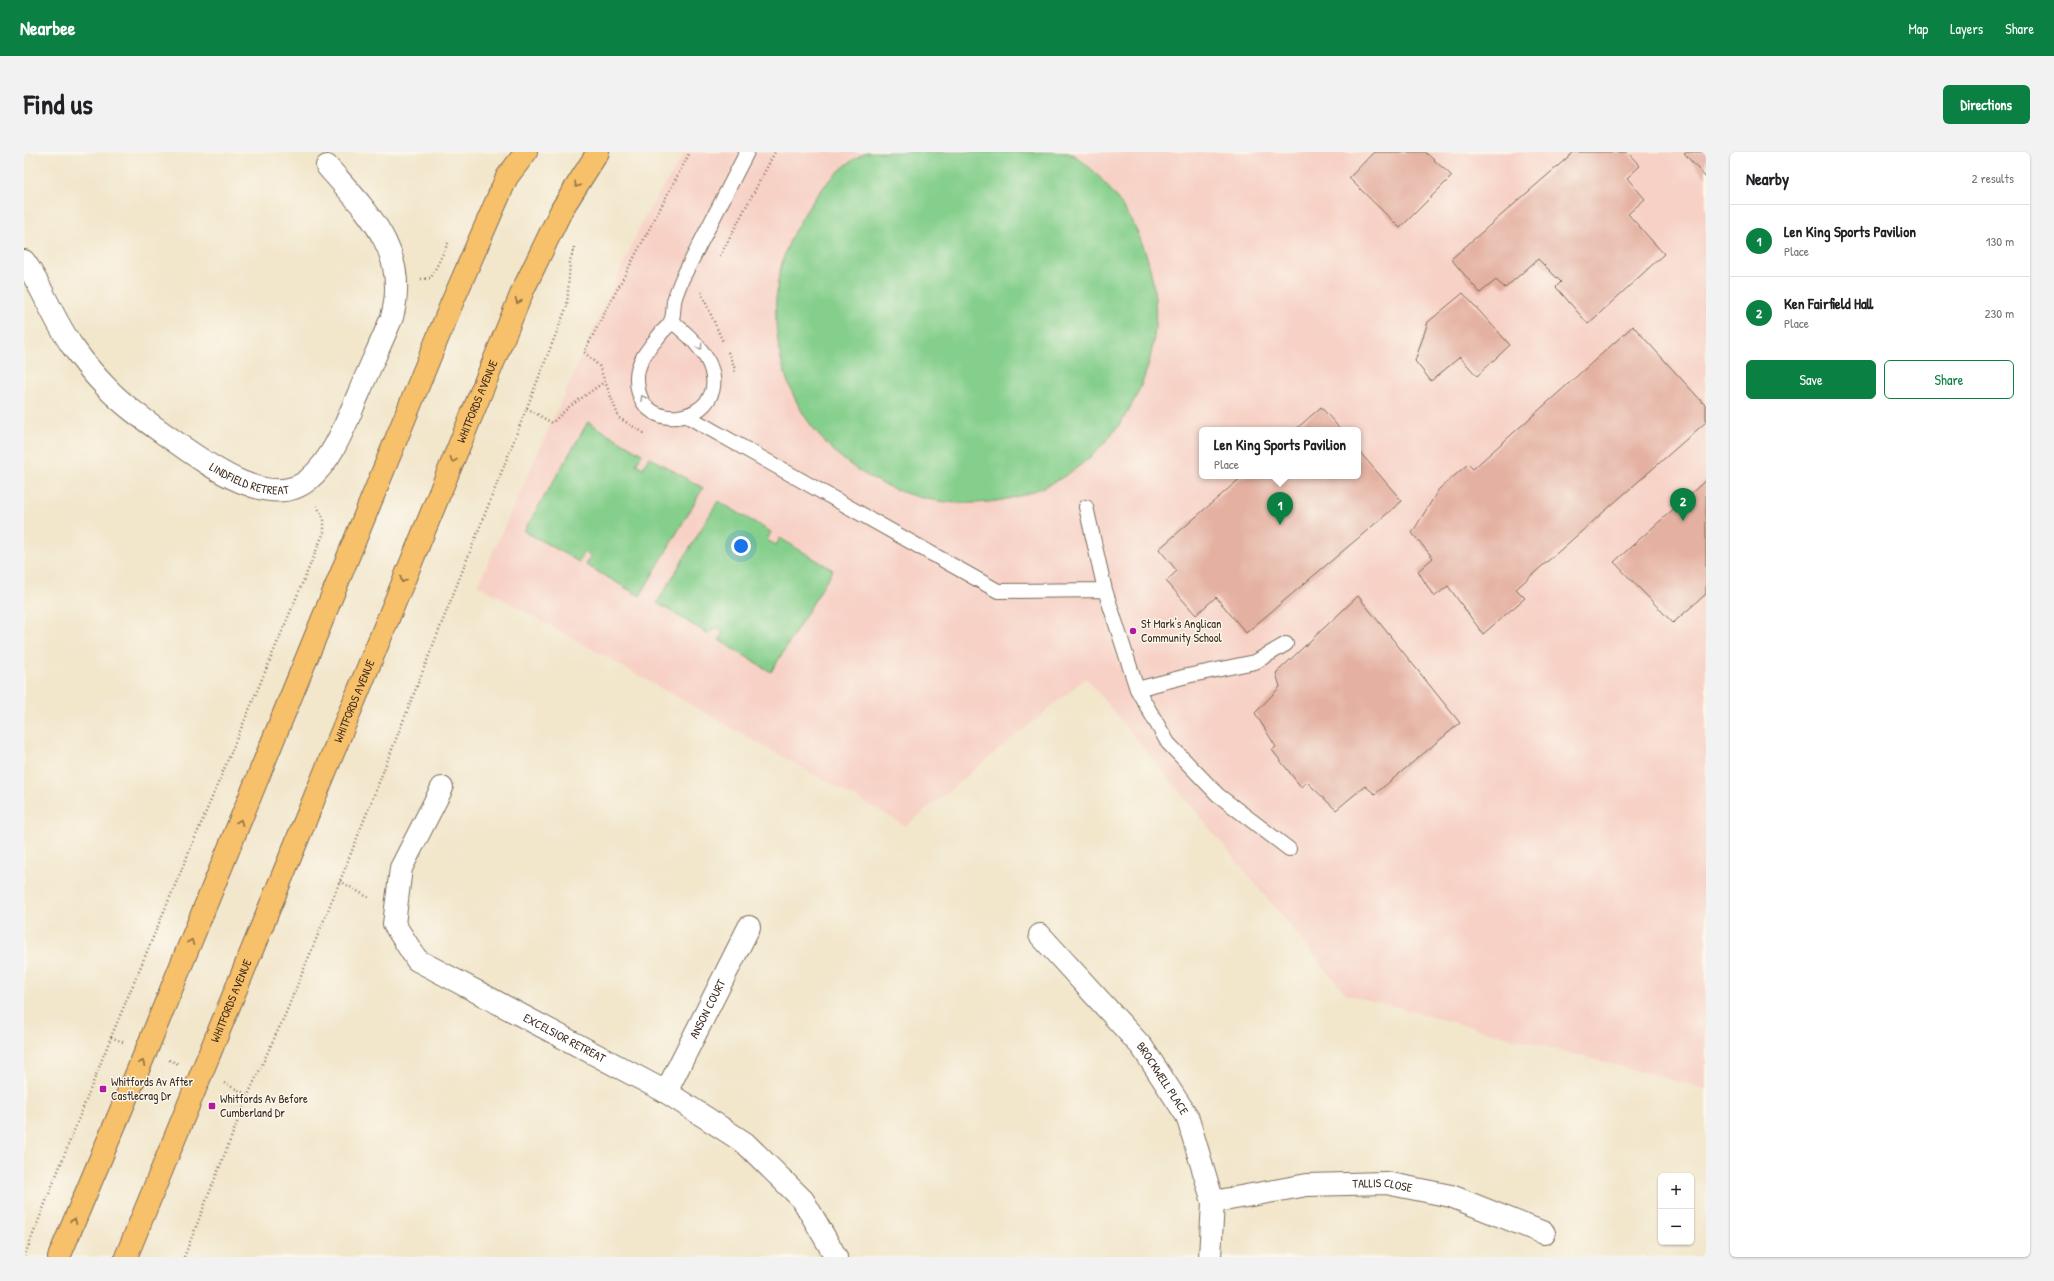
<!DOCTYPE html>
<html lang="en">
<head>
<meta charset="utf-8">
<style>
  :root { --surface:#fff; --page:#f2f2f2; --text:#202124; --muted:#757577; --line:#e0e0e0; --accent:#0b8043 }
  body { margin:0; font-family:"Patrick Hand",sans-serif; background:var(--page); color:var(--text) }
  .controls { position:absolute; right:12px; bottom:12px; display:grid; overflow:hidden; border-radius:6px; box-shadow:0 1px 3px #0004 }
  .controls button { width:36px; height:36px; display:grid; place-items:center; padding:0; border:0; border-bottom:1px solid var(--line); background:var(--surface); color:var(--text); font:20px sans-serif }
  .you { position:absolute; left:717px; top:394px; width:14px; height:14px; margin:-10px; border:3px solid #fff; border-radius:50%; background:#1a73e8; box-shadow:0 0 0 6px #1a73e833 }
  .badge { display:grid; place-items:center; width:26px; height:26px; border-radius:50%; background:var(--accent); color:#fff; font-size:13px; font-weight:700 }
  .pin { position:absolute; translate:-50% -33px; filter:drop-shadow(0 1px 2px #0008) }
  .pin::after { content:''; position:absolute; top:21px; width:14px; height:12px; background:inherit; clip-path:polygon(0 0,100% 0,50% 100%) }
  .popup { position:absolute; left:1175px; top:275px; width:162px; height:52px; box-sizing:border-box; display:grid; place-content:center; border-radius:6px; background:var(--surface); filter:drop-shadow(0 1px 3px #0005); font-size:13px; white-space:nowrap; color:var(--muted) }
  .popup b { font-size:15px; color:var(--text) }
  .popup::after { content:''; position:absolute; left:50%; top:100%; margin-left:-8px; border:8px solid transparent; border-top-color:var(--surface) }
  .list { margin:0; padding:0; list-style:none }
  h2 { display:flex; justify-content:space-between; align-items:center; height:52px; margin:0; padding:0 16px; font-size:17px }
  h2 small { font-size:13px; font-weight:400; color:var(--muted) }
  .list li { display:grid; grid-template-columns:26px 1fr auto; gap:12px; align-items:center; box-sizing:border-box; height:72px; padding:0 16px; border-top:1px solid var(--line) }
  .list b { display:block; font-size:15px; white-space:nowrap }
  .list p { margin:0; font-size:13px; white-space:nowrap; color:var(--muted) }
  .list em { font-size:13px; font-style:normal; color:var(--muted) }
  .actions { display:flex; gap:8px; padding:12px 16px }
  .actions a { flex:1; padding:9px 0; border:1px solid var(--accent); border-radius:6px; text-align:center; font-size:14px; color:var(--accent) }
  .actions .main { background:var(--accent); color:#fff }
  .map { position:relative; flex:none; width:1682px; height:1105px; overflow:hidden; border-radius:6px }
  header { display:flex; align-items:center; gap:24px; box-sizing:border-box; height:56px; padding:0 20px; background:var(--accent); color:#fff }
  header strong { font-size:19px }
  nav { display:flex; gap:22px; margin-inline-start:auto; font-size:14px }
  .intro { display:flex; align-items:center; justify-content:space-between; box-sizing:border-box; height:96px; padding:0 24px }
  h1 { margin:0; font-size:28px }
  .button { padding:10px 18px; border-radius:6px; background:var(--accent); color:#fff; font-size:14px; font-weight:700 }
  main { display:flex; gap:24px; padding:0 24px }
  aside { flex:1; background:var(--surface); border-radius:6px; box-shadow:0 1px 3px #0004 }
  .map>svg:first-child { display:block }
  .built { fill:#f7d1c6; fill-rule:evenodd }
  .park { fill:#85cf8c; stroke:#607c55 }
  .building { fill:#e4b0a1 }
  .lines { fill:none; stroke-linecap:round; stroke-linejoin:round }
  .lane-casing { stroke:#7b6c5b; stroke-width:16 }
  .street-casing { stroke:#7b6c5b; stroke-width:24 }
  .primary-casing { stroke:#7b6c5b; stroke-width:24 }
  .path { stroke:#7b6c5b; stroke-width:2.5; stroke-dasharray:1 3; stroke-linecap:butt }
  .lane { stroke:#fff; stroke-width:14 }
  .street { stroke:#fff; stroke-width:22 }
  .primary { stroke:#f7c06b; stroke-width:22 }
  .oneway { stroke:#906e41 }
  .oneway2 { stroke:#a79f9a }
  .poi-dot { fill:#b5179e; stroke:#fbf7ec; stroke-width:1.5 }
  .labels { text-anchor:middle; stroke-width:3; stroke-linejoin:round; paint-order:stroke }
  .street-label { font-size:12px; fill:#3b2a1e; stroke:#fbf7ec }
  .poi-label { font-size:12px; fill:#3b2a1e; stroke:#fbf7ec; text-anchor:start }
</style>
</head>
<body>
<header>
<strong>Nearbee</strong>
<nav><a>Map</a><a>Layers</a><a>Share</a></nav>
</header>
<div class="intro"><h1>Find us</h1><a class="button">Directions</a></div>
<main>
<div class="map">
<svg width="1682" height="1105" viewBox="0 0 1682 1105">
  <rect width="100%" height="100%" fill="#fbf7ec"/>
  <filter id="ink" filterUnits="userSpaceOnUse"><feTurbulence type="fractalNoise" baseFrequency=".025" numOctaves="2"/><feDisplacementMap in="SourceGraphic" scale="8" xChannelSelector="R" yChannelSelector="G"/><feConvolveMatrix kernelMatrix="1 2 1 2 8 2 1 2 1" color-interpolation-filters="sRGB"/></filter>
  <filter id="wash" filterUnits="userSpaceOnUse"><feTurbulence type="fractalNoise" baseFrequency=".012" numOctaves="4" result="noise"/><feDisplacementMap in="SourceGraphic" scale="16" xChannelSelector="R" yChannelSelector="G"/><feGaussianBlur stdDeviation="0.9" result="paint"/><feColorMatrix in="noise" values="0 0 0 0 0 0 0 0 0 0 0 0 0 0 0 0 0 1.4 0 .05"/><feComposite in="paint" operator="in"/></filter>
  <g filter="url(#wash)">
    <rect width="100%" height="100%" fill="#f2e6cb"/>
    <!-- built -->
    <path class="built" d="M 661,0 L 1682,0 L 1682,937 L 1322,842 L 1062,526 L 882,674 L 454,433 L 620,66 ZM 1178,278 L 1334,278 L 1334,324 L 1178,324 Z"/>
    <!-- park -->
    <path class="park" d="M 842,0 C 894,0 945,0 997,0 C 1009,0 1034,0 1044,1 C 1058,5 1080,29 1088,40 C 1146,112 1146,210 1088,282 C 984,411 769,349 753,182 C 749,147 754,110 771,78 C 788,47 810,17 842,0 Z
      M 564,270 L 618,302 L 612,312 L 619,316 L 625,305 L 679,336 L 616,444 L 562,413 L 567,404 L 561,400 L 555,410 L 500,379 Z
      M 694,349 L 747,380 L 743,388 L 752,393 L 756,386 L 809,418 L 747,520 L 695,488 L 699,480 L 690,475 L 686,483 L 633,451 Z"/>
    <g id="blocks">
      <!-- building -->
      <path class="building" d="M 1350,0 L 1401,0 L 1428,24 L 1376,76 L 1325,26 Z
        M 1550,0 L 1603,0 L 1616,14 L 1603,26 L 1621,47 L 1604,62 L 1640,102 L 1564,172 L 1532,135 L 1537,130 L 1514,107 L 1481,136 L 1472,128 L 1456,141 L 1427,107 Z
        M 1662,0 L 1682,0 L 1682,26 L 1660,1 Z
        M 1439,141 L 1486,193 L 1453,224 L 1436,205 L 1407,229 L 1391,209 L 1404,170 Z
        M 1609,174 L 1682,254 L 1682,270 L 1492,437 L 1501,446 L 1459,482 L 1424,434 L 1410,445 L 1394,419 L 1409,406 L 1388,381 L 1415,337 L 1444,312 L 1449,317 Z
        M 1297,255 L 1317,278 L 1271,278 Z
        M 1334,298 L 1378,349 L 1222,481 L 1192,445 L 1172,463 L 1142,429 L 1153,419 L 1135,397 L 1219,324 L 1334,324 Z
        M 1682,328 L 1682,442 L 1649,471 L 1590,410 Z
        M 1334,444 L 1436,571 L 1351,642 L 1341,634 L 1312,658 L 1283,630 L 1277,635 L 1248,598 L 1252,595 L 1231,561 L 1256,535 L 1252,521 Z"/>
    </g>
  </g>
  <g filter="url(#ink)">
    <use href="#blocks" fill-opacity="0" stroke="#7b6c5b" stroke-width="1"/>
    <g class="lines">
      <defs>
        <path id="lane" d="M 647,169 C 760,255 611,305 613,225 C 613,208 628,193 638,180 C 641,177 646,173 647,169 C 650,163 649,156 650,150 C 651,143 655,135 658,127 L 723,0
          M 663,264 L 974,439 L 1081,438
          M 1062,355 L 1081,438 L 1113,537 L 1144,591 L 1194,643 L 1265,697
          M 1113,537 L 1163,524 L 1231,510 L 1262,492"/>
        <g id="street">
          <path id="s1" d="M 0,109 C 19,135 29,168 49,195 C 59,209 70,223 82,235 C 100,254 122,269 143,284 C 176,307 244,361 284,328 C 310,306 321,273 334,243 C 345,217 357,191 368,165 C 386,99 343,60 303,14"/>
          <path id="s2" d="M 418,636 L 377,716 L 370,772 L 393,808 L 642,940 L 721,991 L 779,1048 L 812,1105"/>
          <path id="s3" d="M 1016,783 L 1118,895 L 1163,964 L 1189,1050 L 1186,1105"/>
          <path id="s4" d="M 642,940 L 725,775"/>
          <path id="s5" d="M 1189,1050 L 1283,1033 L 1362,1031 L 1427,1044 L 1520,1081"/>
        </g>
        <g id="primary">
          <path d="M 35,1105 L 122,899 L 427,153 L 483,25 L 502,0"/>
          <path id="s6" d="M 102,1105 L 499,138 L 538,57 L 574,0"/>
        </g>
      </defs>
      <!-- lane casing -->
      <use href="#lane" class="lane-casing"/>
      <!-- street casing -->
      <use href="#street" class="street-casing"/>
      <!-- primary casing -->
      <use href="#primary" class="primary-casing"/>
      <!-- path -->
      <path class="path" d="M 696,104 L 751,0
        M 397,127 L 407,126 L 425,89
        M 677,140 L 699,190
        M 704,200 L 711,217 L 710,221
        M 503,256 L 528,271 L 545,255 L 580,230
        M 620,281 L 595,266 L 575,214 L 560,200 L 666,0
        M 316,729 L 347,747
        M 87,885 L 99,890
        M 145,908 L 155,912
        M 200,931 L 224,943
        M 0,1105 L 87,885 L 300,380 L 300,367 L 292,352
        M 160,1105 L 224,943 L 261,863 L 316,729 L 543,154 L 546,109 L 550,95"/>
      <!-- lane -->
      <use href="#lane" class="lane"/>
      <!-- street -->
      <use href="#street" class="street"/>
      <!-- primary -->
      <use href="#primary" class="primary"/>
    </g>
    <!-- one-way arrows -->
    <defs><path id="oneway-chevron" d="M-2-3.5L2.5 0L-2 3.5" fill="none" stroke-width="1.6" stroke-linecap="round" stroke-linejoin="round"/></defs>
    <g class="oneway">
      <use href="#oneway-chevron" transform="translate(553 33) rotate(123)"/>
      <use href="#oneway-chevron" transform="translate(494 149) rotate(112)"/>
      <use href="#oneway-chevron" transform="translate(429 308) rotate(112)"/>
      <use href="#oneway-chevron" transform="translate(379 428) rotate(112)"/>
      <use href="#oneway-chevron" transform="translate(216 670) rotate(-68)"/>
      <use href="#oneway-chevron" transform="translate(167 790) rotate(-68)"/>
      <use href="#oneway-chevron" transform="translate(118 911) rotate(-67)"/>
      <use href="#oneway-chevron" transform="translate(50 1069) rotate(-67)"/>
    </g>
    <g class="oneway2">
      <use href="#oneway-chevron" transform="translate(676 195) rotate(54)"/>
      <use href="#oneway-chevron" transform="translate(619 246) rotate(-120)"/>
    </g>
  </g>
  <!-- markers -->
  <g class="poi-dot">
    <circle cx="1109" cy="479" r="4"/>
    <rect x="75" y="933" width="8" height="8" rx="2"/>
    <rect x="184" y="950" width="8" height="8" rx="2"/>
  </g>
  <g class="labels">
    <!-- street labels -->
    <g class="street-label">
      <text dy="4" stroke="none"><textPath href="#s6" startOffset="925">WHITFORDS AVENUE</textPath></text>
      <text dy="4" stroke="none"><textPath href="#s1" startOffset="324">LINDFIELD RETREAT</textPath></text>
      <text dy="4" stroke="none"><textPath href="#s6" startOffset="601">WHITFORDS AVENUE</textPath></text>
      <text dy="4" stroke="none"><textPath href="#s6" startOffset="277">WHITFORDS AVENUE</textPath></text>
      <text dy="4" stroke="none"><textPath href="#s4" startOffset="93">ANSON COURT</textPath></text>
      <text dy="4" stroke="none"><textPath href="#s2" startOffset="356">EXCELSIOR RETREAT</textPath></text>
      <text dy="4" stroke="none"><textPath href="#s3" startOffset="189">BROCKWELL PLACE</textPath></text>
      <text dy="4" stroke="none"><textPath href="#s5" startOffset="171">TALLIS CLOSE</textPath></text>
    </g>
    <!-- poi labels -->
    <g class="poi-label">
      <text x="1117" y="476">St Mark's Anglican<tspan x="1117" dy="14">Community School</tspan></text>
      <text x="87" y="934">Whitfords Av After<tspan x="87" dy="14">Castlecrag Dr</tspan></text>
      <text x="196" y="951">Whitfords Av Before<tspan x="196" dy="14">Cumberland Dr</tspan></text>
    </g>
  </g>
</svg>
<div class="controls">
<button>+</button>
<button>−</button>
</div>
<div class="you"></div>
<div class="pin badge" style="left:1256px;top:373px">1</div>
<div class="popup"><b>Len King Sports Pavilion</b>Place</div>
<div class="pin badge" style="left:1659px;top:369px">2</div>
</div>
<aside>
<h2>Nearby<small>2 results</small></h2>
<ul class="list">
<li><span class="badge">1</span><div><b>Len King Sports Pavilion</b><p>Place</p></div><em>130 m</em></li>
<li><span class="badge">2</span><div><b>Ken Fairfield Hall</b><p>Place</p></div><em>230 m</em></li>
</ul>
<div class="actions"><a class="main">Save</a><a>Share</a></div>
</aside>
</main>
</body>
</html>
